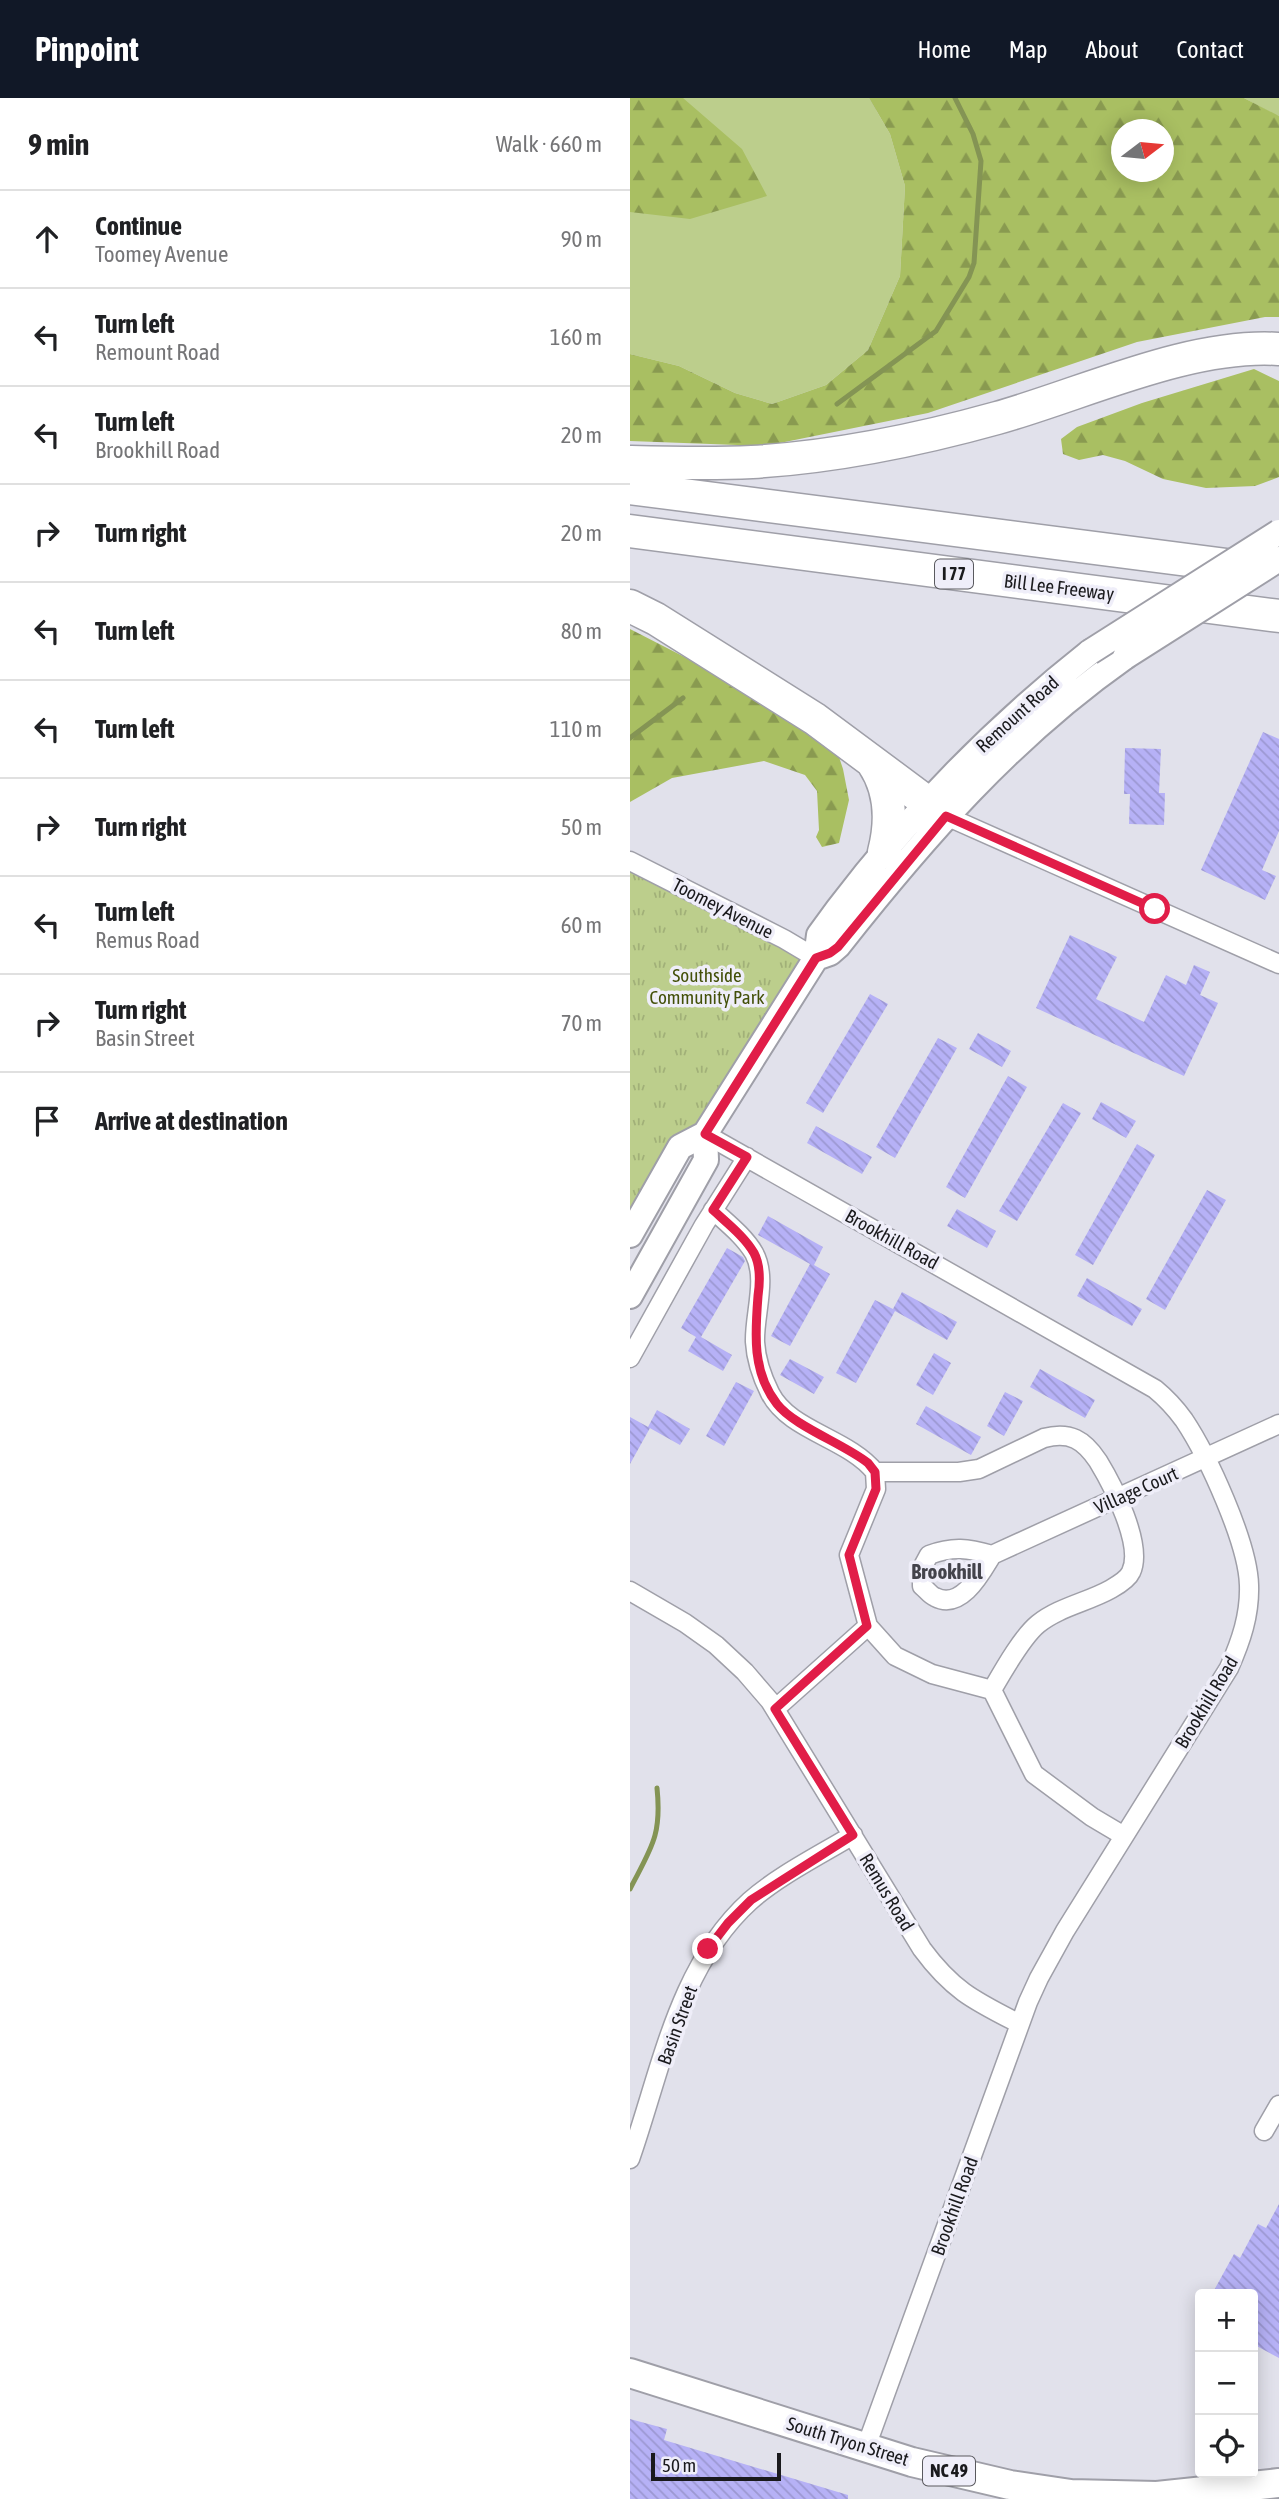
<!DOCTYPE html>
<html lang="en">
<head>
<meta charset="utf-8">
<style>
  :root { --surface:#fff; --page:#f6f6f6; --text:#202124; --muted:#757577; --line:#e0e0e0; --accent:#111827 }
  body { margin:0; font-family:"Asap Condensed",sans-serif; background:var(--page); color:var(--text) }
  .controls { position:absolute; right:21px; bottom:21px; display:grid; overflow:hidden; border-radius:7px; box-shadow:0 4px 18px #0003 }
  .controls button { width:63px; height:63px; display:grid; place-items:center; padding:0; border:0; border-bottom:2px solid var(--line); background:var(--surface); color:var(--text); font:35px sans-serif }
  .compass { position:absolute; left:481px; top:21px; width:63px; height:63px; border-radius:50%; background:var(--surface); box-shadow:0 4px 18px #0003; rotate:74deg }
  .scale { position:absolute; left:21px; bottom:18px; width:130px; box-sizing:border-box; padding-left:7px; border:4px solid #1a1a1d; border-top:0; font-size:19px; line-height:24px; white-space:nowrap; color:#1a1a1d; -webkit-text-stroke:5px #efeef9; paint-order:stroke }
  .stop { position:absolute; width:21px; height:21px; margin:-16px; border:5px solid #e11d48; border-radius:50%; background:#fff }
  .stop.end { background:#e11d48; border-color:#fff; box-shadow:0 2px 7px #0008 }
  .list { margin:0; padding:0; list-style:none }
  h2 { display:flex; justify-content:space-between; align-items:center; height:91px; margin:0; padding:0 28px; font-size:30px }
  h2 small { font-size:23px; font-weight:400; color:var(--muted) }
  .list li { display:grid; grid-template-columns:46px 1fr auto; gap:21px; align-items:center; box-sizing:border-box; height:98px; padding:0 28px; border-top:2px solid var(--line) }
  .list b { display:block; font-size:26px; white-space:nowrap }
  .list p { margin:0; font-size:23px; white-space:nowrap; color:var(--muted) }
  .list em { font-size:23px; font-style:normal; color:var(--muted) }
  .icon { flex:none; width:38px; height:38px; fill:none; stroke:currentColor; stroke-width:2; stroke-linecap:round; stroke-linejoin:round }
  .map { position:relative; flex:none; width:649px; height:2401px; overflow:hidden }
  header { display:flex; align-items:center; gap:42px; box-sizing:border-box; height:98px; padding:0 35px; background:var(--accent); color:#fff }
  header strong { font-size:33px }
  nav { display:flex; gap:38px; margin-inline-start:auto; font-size:24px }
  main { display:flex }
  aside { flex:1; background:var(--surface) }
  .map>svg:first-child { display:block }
  .grass { fill:#bcce8c }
  .forest { fill:url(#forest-firs); fill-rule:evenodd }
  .park { fill:url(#park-tufts) }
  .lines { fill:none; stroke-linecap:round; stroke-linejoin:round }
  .stream { stroke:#849454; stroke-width:5 }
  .building { fill:url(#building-back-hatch) }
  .street-casing { stroke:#9f9fa8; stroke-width:21 }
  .secondary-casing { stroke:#9f9fa8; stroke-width:28 }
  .primary-casing { stroke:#9f9fa8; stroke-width:32 }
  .highway-casing { stroke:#9f9fa8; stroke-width:35 }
  .street { stroke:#fff; stroke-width:18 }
  .secondary { stroke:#fff; stroke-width:24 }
  .primary { stroke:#fff; stroke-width:28 }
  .highway { stroke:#fff; stroke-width:32 }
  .secondary-bridge-casing { stroke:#9f9fa8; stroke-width:28; stroke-linecap:butt }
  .secondary-bridge { stroke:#fff; stroke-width:24 }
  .route { stroke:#e11d48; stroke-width:9 }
  .labels { text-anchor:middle; stroke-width:7; stroke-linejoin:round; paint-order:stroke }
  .shield { fill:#efeef9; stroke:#5a5a5f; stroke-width:2 }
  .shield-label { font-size:18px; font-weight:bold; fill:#1a1a1d }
  .street-label { font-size:19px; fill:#1a1a1d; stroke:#efeef9 }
  .park-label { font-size:19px; fill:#435009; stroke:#efeef9 }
  .neighbourhood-label { font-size:21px; font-weight:bold; fill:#43434b; stroke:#efeef9 }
</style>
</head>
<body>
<header>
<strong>Pinpoint</strong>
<nav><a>Home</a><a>Map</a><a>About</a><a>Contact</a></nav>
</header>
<main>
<aside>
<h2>9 min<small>Walk · 660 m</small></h2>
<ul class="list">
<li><svg class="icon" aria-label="ahead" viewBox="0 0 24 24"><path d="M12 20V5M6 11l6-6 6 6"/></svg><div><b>Continue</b><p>Toomey Avenue</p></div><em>90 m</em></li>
<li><svg class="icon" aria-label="left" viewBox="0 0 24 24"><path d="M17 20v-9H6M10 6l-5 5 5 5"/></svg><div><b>Turn left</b><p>Remount Road</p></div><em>160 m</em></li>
<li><svg class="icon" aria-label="left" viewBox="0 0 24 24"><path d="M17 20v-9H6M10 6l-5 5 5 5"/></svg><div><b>Turn left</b><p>Brookhill Road</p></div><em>20 m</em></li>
<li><svg class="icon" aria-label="right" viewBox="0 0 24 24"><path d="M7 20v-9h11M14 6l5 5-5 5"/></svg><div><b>Turn right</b></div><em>20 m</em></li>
<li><svg class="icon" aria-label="left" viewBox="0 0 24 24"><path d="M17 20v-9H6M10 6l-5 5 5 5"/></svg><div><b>Turn left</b></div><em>80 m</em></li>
<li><svg class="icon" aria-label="left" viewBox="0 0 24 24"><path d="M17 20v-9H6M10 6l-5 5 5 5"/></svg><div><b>Turn left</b></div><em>110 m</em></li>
<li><svg class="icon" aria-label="right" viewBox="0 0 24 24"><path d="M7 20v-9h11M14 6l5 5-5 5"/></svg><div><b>Turn right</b></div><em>50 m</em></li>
<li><svg class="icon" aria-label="left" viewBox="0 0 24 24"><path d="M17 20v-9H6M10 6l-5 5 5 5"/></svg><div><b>Turn left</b><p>Remus Road</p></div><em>60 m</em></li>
<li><svg class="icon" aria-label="right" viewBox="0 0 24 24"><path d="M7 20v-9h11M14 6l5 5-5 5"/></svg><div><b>Turn right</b><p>Basin Street</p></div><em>70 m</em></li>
<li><svg class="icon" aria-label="arrive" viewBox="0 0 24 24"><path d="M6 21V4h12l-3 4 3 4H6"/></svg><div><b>Arrive at destination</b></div></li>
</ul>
</aside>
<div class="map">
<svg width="649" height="2401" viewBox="0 0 649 2401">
  <defs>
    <pattern id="forest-firs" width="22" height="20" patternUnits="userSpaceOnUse" patternTransform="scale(1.75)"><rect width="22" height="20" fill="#a9bf62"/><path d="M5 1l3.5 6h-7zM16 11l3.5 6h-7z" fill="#899a50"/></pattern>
    <pattern id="park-tufts" width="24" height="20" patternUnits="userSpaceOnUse" patternTransform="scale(1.75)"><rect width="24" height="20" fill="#bcce8c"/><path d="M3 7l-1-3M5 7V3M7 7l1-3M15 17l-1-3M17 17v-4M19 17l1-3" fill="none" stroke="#a1b078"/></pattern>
    <pattern id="building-back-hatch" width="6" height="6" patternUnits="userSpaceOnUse" patternTransform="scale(1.75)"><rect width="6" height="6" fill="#b6b1f6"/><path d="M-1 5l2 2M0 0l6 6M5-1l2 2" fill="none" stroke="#9c98d2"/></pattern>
  </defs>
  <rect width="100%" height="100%" fill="#e1e1eb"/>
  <!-- grass -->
  <path class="grass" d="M 0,0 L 239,0 L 260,36 L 275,88 L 270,178 L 238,252 L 196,287 L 142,306 L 105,295 L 49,268 L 0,256 Z
    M 614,0 L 649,0 L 649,18 L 645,17 Z"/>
  <!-- forest -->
  <path class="forest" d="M 0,0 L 53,0 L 112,51 L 137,98 L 60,121 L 0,114 Z
    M 239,0 L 614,0 L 649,18 L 649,219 L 635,219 L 507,244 L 298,315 L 135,348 L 0,343 L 0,256 L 49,268 L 105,295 L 142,306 L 196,287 L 238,252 L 270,178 L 275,88 L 260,36 ZM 492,32 L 534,32 L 534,74 L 492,74 Z
    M 624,271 L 649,283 L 649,379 L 625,388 L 576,390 L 533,381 L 495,363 L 473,357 L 449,362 L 433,356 L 431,341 L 447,329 L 512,305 Z
    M 0,531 L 113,589 L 206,650 L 213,671 L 219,702 L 209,745 L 192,749 L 186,739 L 189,732 L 187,693 L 175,677 L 134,663 L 42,680 L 0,704 Z"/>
  <!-- park -->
  <path class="park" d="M 0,763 L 186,860 L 90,1011 L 50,1049 L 0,1137 Z"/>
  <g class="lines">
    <!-- stream -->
    <path class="stream" d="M 207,306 L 306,233 L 339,179 L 344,165 L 351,63 L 343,36 L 325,0
      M 0,640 L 53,600
      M 0,1791 C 21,1750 32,1738 27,1690"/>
  </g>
  <!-- building -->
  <path class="building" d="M 633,634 L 649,641 L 649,733 L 632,772 L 646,778 L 635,802 L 571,772 Z
    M 495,650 L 531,651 L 529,695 L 535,695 L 534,727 L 499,726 L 500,696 L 494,696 Z
    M 440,837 L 487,859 L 466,901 L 514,924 L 536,877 L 556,887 L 564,867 L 580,874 L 570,897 L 588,905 L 554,978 L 406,910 Z
    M 240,896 L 258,906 L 193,1015 L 176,1005 Z
    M 348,935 L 381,953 L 372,969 L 339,951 Z
    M 308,940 L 327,950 L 265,1060 L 246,1049 Z
    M 378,978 L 397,989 L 335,1100 L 316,1089 Z
    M 471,1004 L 506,1023 L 496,1040 L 462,1021 Z
    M 433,1005 L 451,1015 L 387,1123 L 369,1113 Z
    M 186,1028 L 242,1059 L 232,1076 L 177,1045 Z
    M 507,1046 L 525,1057 L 463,1167 L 445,1157 Z
    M 577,1092 L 596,1102 L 535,1212 L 516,1201 Z
    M 327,1111 L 366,1133 L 357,1150 L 317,1128 Z
    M 138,1118 L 193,1149 L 184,1167 L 200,1176 L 160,1248 L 141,1238 L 180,1166 L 128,1137 Z
    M 97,1150 L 113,1159 L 115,1163 L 71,1239 L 102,1257 L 93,1273 L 58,1253 L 66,1239 L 51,1230 Z
    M 457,1180 L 512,1211 L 502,1228 L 447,1198 Z
    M 272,1194 L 327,1224 L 317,1242 L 265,1213 L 226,1285 L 206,1275 L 245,1202 L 263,1211 Z
    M 304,1255 L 321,1265 L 303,1297 L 286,1287 Z
    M 160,1261 L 194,1279 L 184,1296 L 150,1277 Z
    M 410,1271 L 465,1302 L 455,1320 L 400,1289 Z
    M 106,1284 L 124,1293 L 94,1348 L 76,1338 Z
    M 375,1294 L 393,1303 L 374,1338 L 357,1328 Z
    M 296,1308 L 351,1339 L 341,1357 L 286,1326 Z
    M 27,1312 L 60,1331 L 50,1347 L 18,1329 Z
    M 0,1319 L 20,1330 L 0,1366 Z
    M 649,2106 L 649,2260 L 623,2246 L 623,2196 L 582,2196 L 604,2156 L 610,2160 L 628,2126 L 636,2130 Z
    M 0,2321 L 37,2331 L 34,2342 L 218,2397 L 218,2401 L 0,2401 Z"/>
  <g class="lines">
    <defs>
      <path id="street" d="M 316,718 L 649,866
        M 0,763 L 154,841 L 186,860
        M 75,1036 L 525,1291 C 536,1300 546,1311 554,1322 C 578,1358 618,1445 619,1487 C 620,1517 611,1543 599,1570 L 435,1833 L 409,1880 L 398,1904 L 236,2349
        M 83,1112 C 97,1125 114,1138 124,1155 C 138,1180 124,1217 125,1244 C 126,1262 132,1279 140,1295 C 159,1333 218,1340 245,1374 L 329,1374 L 349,1371 L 414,1340 C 440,1333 454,1342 468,1363 C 482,1386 514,1447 501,1474 C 498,1481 488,1487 481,1491 C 458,1504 429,1509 408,1526 C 392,1539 373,1573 362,1592 L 404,1676 L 462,1719 L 494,1738
        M 0,1260 L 74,1127 L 117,1059
        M 245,1374 L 246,1391 L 219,1457 L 238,1528 L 265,1558 L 302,1576 L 362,1592
        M 362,1457 C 338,1450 323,1448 299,1457 L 292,1470 L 292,1488 C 296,1491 300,1497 305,1499 C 331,1513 351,1475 362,1457 L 649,1326
        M 0,1493 L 55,1525 L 86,1547 L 115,1574 L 140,1603 L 292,1851 C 323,1893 345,1903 390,1926
        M 145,1611 L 238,1528
        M 634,2033 L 649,2007
        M 0,2061 C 31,1973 48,1868 120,1803 C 148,1778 190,1757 223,1737"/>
      <path id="secondary" d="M 186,860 L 200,855 L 208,848 C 294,739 380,640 495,559
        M 0,1137 L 50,1049 L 75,1036
        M 0,1198 L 76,1062 L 75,1036 L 186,860 L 189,837 L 208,811 C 281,715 365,629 460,554"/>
      <path id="primary" d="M 0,2275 L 282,2364 L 380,2387 L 441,2396 L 527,2398 L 649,2385"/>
      <path id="highway" d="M 0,364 C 41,365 81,366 122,364 C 204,359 288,342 367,320 C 453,296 559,245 649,251
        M 0,390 L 620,470
        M 0,433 L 649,518
        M 0,508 L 26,521 L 185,621 L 298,705
        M 243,665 C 261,692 262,723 254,754"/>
    </defs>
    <!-- street casing -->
    <use href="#street" class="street-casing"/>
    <!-- secondary casing -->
    <use href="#secondary" class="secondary-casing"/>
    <!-- primary casing -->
    <use href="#primary" class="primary-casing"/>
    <!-- highway casing -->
    <use href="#highway" class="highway-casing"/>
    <!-- street -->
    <use href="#street" class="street"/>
    <!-- secondary -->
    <use href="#secondary" class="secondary"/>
    <!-- primary -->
    <use href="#primary" class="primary"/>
    <!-- highway -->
    <use href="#highway" class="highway"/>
    <defs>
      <path id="secondary-bridge" d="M 460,554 L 649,434
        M 495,559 L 649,461"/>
    </defs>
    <!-- secondary-bridge casing -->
    <use href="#secondary-bridge" class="secondary-bridge-casing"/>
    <!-- secondary-bridge -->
    <use href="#secondary-bridge" class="secondary-bridge"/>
  </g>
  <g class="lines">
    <!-- route -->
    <path class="route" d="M 78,1851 L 98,1825 L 121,1802 L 223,1737 L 145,1611 L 237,1528 L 219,1457 L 246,1391 L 245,1374 L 238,1365 C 214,1346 164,1328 147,1306 C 122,1274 125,1236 128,1198 C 130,1184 131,1168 124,1155 C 115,1139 97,1125 83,1112 L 117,1059 L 75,1036 L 186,860 L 200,855 L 208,849 L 316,718 L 525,811"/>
  </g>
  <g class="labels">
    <!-- shield labels -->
    <g class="shield">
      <rect x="305" y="461.5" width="38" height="29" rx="5"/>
      <rect x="293" y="2358.5" width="52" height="29" rx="5"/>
    </g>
    <g class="shield-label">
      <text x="324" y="482">I 77</text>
      <text x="319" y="2379">NC 49</text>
    </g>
    <!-- street labels -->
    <g class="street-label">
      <text transform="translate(429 489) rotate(7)" y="7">Bill Lee Freeway</text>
      <text transform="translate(387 616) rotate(-42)" y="7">Remount Road</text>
      <text transform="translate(93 810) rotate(27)" y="7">Toomey Avenue</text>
      <text transform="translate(262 1141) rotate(29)" y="7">Brookhill Road</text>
      <text transform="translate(506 1392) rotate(-24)" y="7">Village Court</text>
      <text transform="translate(576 1604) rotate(-59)" y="7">Brookhill Road</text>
      <text transform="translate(257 1794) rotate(59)" y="7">Remus Road</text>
      <text transform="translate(47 1927) rotate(-70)" y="7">Basin Street</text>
      <text transform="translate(324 2108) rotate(-70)" y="7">Brookhill Road</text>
      <text transform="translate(218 2343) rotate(17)" y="7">South Tryon Street</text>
    </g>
    <!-- park labels -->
    <g class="park-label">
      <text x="77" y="884">Southside<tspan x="77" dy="22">Community Park</tspan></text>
    </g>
    <!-- neighbourhood labels -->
    <g class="neighbourhood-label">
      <text x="317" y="1481">Brookhill</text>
    </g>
  </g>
</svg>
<div class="controls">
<button>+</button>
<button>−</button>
<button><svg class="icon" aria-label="locate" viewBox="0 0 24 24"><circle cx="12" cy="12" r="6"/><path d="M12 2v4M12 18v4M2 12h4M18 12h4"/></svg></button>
</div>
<svg class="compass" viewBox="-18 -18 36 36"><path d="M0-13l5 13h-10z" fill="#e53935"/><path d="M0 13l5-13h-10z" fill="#757577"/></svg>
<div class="scale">50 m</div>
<div class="stop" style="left:525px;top:811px"></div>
<div class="stop end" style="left:78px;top:1851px"></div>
</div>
</main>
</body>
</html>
